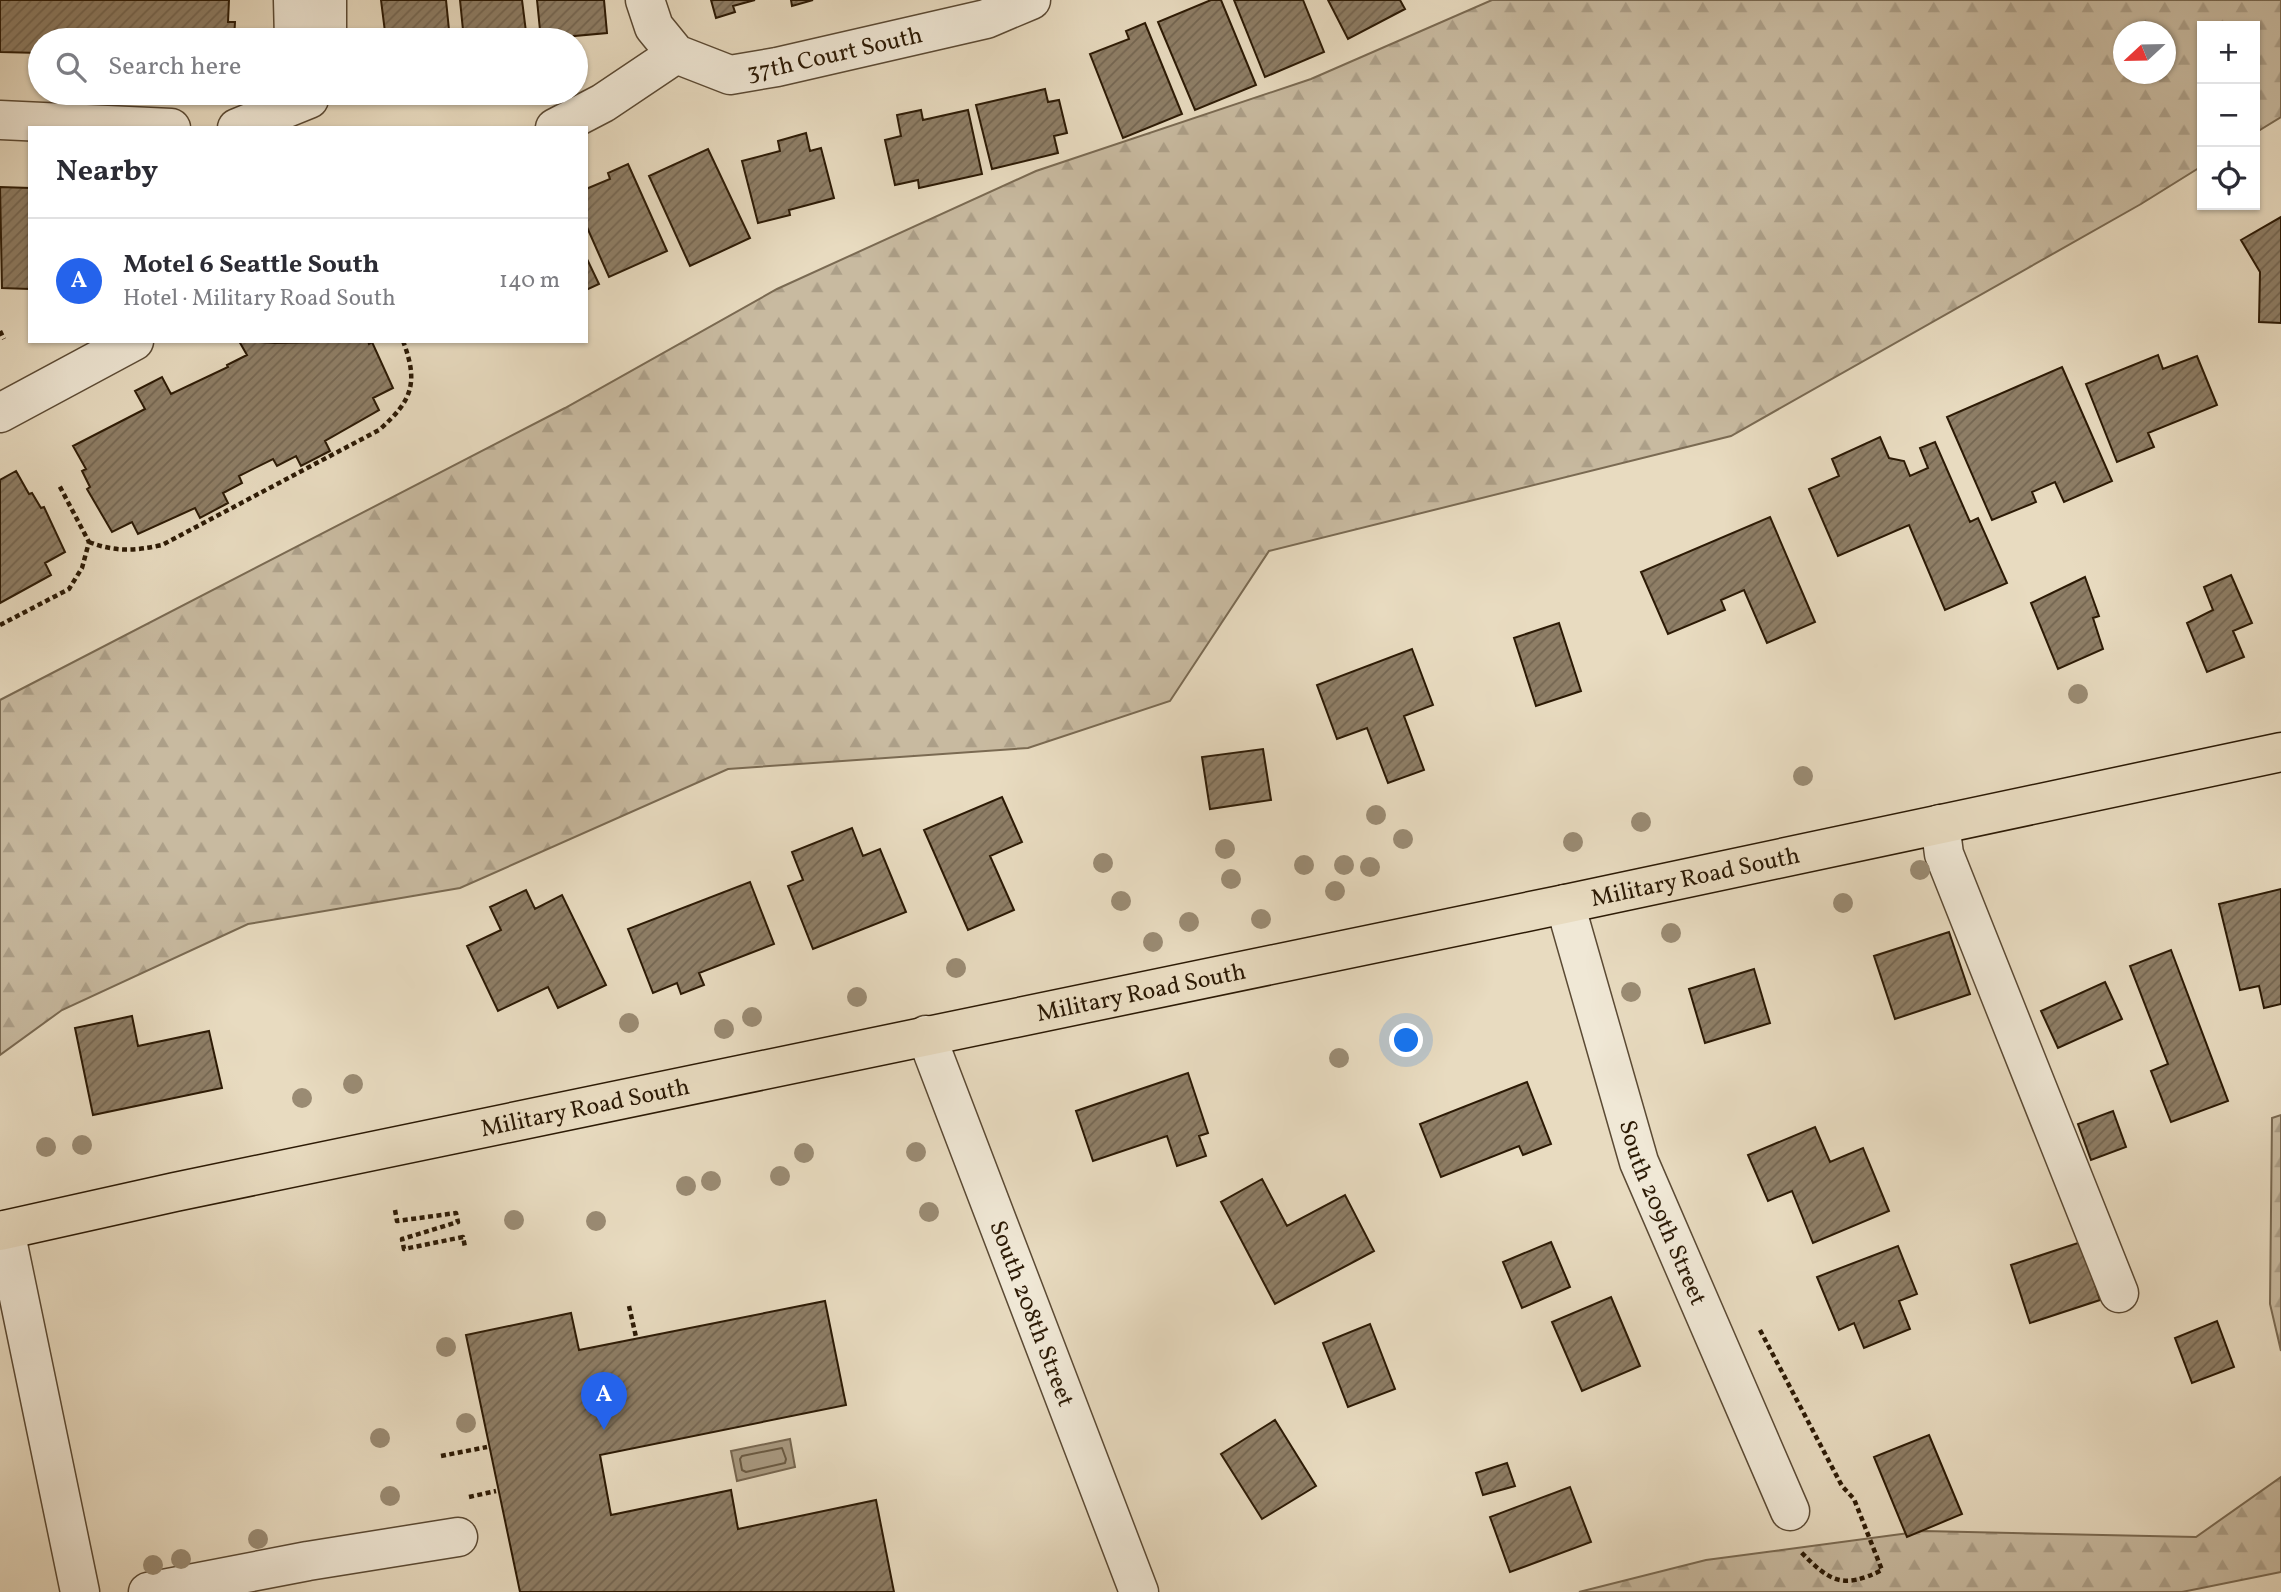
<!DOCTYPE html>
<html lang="en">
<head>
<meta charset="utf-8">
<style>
  :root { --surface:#fff; --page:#f7f7f7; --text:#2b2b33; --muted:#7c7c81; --line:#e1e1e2; --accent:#2563eb }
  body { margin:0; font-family:Vollkorn,serif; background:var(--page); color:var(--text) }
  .controls { position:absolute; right:21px; top:21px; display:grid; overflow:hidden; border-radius:0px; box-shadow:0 2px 5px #0004 }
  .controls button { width:63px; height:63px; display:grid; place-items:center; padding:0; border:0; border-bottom:2px solid var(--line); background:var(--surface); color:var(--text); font:35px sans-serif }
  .compass { position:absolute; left:2113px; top:21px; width:63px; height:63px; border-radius:50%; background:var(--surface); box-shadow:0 2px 5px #0004; rotate:248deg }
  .you { position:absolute; left:1407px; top:1041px; width:24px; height:24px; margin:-18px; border:5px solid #fff; border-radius:50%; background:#1a73e8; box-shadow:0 0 0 10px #1a73e833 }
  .badge { display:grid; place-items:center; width:46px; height:46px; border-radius:50%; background:var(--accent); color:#fff; font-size:23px; font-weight:700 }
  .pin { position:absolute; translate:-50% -58px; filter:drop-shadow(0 2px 4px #0008) }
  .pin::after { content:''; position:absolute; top:37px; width:24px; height:21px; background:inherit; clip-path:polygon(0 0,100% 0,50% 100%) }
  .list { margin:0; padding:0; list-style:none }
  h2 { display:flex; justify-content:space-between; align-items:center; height:91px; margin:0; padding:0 28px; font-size:30px }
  h2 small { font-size:23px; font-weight:400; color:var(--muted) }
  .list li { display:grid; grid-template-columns:46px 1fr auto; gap:21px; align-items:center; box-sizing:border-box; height:126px; padding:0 28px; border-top:2px solid var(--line) }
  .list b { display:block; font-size:26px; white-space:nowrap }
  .list p { margin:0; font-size:23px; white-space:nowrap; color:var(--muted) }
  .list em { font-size:23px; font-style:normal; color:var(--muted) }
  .icon { flex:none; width:38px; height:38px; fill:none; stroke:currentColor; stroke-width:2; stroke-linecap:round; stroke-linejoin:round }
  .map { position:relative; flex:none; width:2281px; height:1592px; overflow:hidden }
  .search { position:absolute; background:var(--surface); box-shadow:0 2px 5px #0004; left:28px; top:28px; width:560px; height:77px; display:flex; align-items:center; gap:18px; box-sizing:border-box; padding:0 24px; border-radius:38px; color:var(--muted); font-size:26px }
  .panel { position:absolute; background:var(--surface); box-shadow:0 2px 5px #0004; left:28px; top:126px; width:560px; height:217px; border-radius:0px }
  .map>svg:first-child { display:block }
  .forest { fill:url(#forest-firs); stroke:#7a6a52; stroke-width:2; fill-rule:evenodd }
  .water { fill:#a89980; stroke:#76664f; stroke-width:2 }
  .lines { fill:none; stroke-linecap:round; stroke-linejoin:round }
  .shore { stroke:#6a5a42; stroke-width:2 }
  .building { fill:url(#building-hatch); stroke:#2c1a05; stroke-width:2 }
  .minor-casing { stroke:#5b4a34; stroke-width:41 }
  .major-casing { stroke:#2c1a05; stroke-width:41 }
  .path { stroke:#2c1a05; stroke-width:4.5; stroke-dasharray:5 3.5; stroke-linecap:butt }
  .minor { stroke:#f0e8d6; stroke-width:38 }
  .major { stroke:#e8dbc0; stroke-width:38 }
  .tree { fill:#9a8b73 }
  .labels { text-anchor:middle; stroke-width:5; stroke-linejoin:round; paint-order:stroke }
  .street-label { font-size:24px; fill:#2c1a05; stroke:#f0e8d6 }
</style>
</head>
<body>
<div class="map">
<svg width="2281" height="1592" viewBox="0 0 2281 1592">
  <defs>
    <pattern id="forest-firs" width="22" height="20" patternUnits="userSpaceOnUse" patternTransform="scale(1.75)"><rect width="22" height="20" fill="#c8baa0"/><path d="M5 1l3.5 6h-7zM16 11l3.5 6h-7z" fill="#ac9f88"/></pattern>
    <pattern id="building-hatch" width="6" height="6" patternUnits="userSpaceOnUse" patternTransform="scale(1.75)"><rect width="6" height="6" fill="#8e7e66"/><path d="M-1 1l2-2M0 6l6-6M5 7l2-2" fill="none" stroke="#746652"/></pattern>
  </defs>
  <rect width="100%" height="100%" fill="#e8dbc0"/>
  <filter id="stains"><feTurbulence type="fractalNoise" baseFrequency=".00286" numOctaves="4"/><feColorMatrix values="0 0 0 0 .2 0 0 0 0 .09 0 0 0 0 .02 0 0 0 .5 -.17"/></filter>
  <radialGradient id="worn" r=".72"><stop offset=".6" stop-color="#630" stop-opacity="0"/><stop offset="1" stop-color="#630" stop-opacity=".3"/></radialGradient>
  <!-- forest -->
  <path class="forest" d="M 1492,0 L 2281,0 L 2281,117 L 2255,133 L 2255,26 L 2202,26 L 2202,166 L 2141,204 L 1731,436 L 1269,551 L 1170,701 L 1028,748 L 728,769 L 460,888 L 248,924 L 62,1010 L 0,1055 L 0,700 L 565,408 L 777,289 L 1036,171 L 1311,79 ZM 2124,32 L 2166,32 L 2166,74 L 2124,74 Z
    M 2281,1115 L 2281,1351 L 2270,1304 L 2272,1118 Z
    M 2281,1477 L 2281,1572 L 2182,1592 L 1579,1592 L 1706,1560 L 1924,1531 L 2196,1537 Z"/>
  <!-- water -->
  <path class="water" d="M 790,1439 L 795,1467 L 737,1481 L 731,1451 Z"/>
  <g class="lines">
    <!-- shore -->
    <path class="shore" d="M 782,1448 L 786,1459 L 785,1463 L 746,1472 L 742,1470 L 740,1459 L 742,1456 Z"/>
  </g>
  <!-- building -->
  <path class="building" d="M 0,0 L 229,0 L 228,22 L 235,22 L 234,40 L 40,40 L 40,53 L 0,52 Z
    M 381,0 L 446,0 L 450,40 L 386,40 Z
    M 460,0 L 522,0 L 527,40 L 464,40 Z
    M 537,0 L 604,0 L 607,33 L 564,37 L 565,40 L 541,40 Z
    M 711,0 L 755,0 L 733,6 L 735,12 L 716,18 Z
    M 791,0 L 813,0 L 792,6 Z
    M 1211,0 L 1221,0 L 1256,85 L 1195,110 L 1158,22 Z
    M 1234,0 L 1303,0 L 1324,52 L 1265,77 Z
    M 1328,0 L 1400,0 L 1405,9 L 1348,39 Z
    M 1145,23 L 1182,114 L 1123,138 L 1090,54 L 1129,39 L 1126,31 Z
    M 1045,89 L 1048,102 L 1059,100 L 1067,133 L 1054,136 L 1058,153 L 992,169 L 976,105 Z
    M 391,93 L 416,93 L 417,98 L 392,100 Z
    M 921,110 L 923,120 L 968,110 L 982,174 L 919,188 L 918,180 L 895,185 L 885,140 L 901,136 L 897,115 Z
    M 806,133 L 810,151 L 821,148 L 834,198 L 789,210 L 790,215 L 758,223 L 742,161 L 780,151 L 778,141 Z
    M 708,149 L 750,238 L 690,266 L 649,176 Z
    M 628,164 L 667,251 L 609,277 L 586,225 L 586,189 L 610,179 L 608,173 Z
    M 0,187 L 30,188 L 29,289 L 2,288 Z
    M 2281,217 L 2281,323 L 2259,322 L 2260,272 L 2241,240 Z
    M 586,257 L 599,284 L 586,290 Z
    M 239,341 L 275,343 L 368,341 L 369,344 L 372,342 L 393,388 L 373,398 L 379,410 L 325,441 L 330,451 L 301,466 L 296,456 L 277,466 L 273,459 L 239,476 L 242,483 L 223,493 L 228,503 L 200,518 L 195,508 L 138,534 L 132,522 L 112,532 L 87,489 L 90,487 L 82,471 L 86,469 L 73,446 L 145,409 L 135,391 L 162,377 L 171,394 L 228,367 L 227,365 L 247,355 Z
    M 2158,355 L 2163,369 L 2197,356 L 2217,405 L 2148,433 L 2154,447 L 2117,462 L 2086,384 Z
    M 2062,367 L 2112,481 L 2064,502 L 2055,482 L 2032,492 L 2036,502 L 1992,520 L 1947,417 Z
    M 1880,437 L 1889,458 L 1904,461 L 1910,476 L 1928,468 L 1920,448 L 1935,442 L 1970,522 L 1978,518 L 2007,583 L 1945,610 L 1909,525 L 1838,556 L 1809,489 L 1839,476 L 1832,459 Z
    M 16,471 L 29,494 L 32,493 L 41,508 L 44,507 L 65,552 L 45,563 L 51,575 L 0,603 L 0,480 Z
    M 1770,517 L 1815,622 L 1767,643 L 1744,590 L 1721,600 L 1725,610 L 1668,634 L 1641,572 Z
    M 2231,575 L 2252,623 L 2233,631 L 2244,657 L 2207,672 L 2187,623 L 2213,610 L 2204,587 Z
    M 2085,577 L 2099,616 L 2093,618 L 2103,649 L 2058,669 L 2031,603 Z
    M 1559,623 L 1581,691 L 1536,706 L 1514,638 Z
    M 1412,649 L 1433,705 L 1404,716 L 1424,770 L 1388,783 L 1367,728 L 1337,739 L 1317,685 Z
    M 1263,749 L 1271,800 L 1210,809 L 1202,757 Z
    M 1002,797 L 1022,842 L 990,856 L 1014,910 L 968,930 L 924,830 Z
    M 852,828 L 863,856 L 880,849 L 906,912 L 813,949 L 788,886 L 803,880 L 792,852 Z
    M 750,882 L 774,944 L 699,973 L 704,985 L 681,994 L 677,983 L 653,993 L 628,929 Z
    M 2281,889 L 2281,1004 L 2264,1008 L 2259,986 L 2240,990 L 2219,904 Z
    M 526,890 L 535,909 L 562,895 L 606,985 L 558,1008 L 548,987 L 498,1011 L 467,946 L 501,930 L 490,907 Z
    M 1949,932 L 1970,994 L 1895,1019 L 1874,956 Z
    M 2171,950 L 2228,1101 L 2171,1122 L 2151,1071 L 2168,1064 L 2130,966 Z
    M 1754,969 L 1770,1023 L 1705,1043 L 1689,989 Z
    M 2105,982 L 2122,1019 L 2058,1048 L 2041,1011 Z
    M 132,1016 L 138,1046 L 209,1031 L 222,1088 L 93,1115 L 75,1028 Z
    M 1188,1073 L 1208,1133 L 1199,1136 L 1206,1156 L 1177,1166 L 1167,1136 L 1093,1161 L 1076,1111 Z
    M 1527,1082 L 1551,1144 L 1523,1155 L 1519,1146 L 1441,1177 L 1420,1124 Z
    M 2113,1111 L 2126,1147 L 2091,1160 L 2078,1124 Z
    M 1815,1127 L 1830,1162 L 1863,1148 L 1889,1211 L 1813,1243 L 1792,1191 L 1768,1201 L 1748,1155 Z
    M 1262,1179 L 1287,1226 L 1345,1195 L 1374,1251 L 1275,1304 L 1221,1202 Z
    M 1551,1242 L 1570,1287 L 1522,1308 L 1503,1262 Z
    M 2081,1242 L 2100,1300 L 2030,1323 L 2011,1265 Z
    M 1898,1246 L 1917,1294 L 1899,1301 L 1910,1329 L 1864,1348 L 1854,1323 L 1839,1330 L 1817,1277 Z
    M 1611,1297 L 1640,1366 L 1582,1391 L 1552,1322 Z
    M 825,1301 L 846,1405 L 600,1455 L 611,1515 L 731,1490 L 738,1529 L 876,1500 L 894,1592 L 520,1592 L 466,1335 L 571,1313 L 579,1350 Z
    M 2217,1321 L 2234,1367 L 2192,1383 L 2175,1338 Z
    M 1370,1324 L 1395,1389 L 1348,1407 L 1323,1343 Z
    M 1275,1420 L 1316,1486 L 1262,1519 L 1221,1454 Z
    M 1929,1435 L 1962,1514 L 1907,1537 L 1874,1457 Z
    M 1507,1463 L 1515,1486 L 1483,1495 L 1476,1473 Z
    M 1570,1487 L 1591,1542 L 1510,1572 L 1490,1517 Z"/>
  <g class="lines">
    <defs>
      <g id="minor">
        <path d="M 293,0 L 294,40"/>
        <path id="s1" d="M 645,0 L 654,27 L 676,54 L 730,75 L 777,67 L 986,19 L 1031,0"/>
        <path d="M 327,40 L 327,0"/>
        <path d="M 0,120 L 171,128"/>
        <path d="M 237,128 L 309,99"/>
        <path d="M 555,128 L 603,103 L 676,54"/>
        <path d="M 0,413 L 134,341"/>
        <path d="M 1940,824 L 1944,854 L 2119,1293"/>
        <path id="s2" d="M 1565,904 L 1639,1162 L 1790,1511"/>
        <path id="s3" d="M 926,1035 L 1139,1592"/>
        <path d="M 5,1230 L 80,1592"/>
        <path d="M 148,1592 L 308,1561 L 458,1537"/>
      </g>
      <g id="major">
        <path id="s4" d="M 0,1231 L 175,1192 L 1565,904 L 2281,752"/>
      </g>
    </defs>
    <!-- minor casing -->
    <use href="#minor" class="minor-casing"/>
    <!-- major casing -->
    <use href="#major" class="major-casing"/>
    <!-- path -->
    <path class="path" d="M 0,331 L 4,339
      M 89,542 C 115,552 135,551 162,545 L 379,430 C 412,401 419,383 403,341
      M 0,625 L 69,589 L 82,568 L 89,542 L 59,485
      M 395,1210 L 397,1221 L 456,1213 L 458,1222 L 402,1239 L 404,1249 L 463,1237 L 465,1247
      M 629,1306 L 636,1337
      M 1760,1330 L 1842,1486 L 1854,1499 L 1882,1570 C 1842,1590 1829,1581 1800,1551
      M 441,1456 L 487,1447
      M 469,1497 L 496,1491"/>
    <!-- minor -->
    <use href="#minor" class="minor"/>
    <!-- major -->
    <use href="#major" class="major"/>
  </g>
  <!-- trees -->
  <g class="tree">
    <circle cx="2078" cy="694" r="10"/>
    <circle cx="1803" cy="776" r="10"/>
    <circle cx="1376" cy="815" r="10"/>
    <circle cx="1641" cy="822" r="10"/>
    <circle cx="1403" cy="839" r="10"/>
    <circle cx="1573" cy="842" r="10"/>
    <circle cx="1225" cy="849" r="10"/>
    <circle cx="1103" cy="863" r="10"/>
    <circle cx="1304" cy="865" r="10"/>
    <circle cx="1344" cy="865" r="10"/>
    <circle cx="1370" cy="867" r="10"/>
    <circle cx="1920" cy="870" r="10"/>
    <circle cx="1231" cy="879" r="10"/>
    <circle cx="1335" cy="891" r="10"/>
    <circle cx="1121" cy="901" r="10"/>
    <circle cx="1843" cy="903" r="10"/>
    <circle cx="1261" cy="919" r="10"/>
    <circle cx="1189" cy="922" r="10"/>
    <circle cx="1671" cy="933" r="10"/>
    <circle cx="1153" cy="942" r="10"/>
    <circle cx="956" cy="968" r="10"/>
    <circle cx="1631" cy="992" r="10"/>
    <circle cx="857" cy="997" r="10"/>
    <circle cx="752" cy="1017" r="10"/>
    <circle cx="629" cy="1023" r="10"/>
    <circle cx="724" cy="1029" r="10"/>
    <circle cx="1339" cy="1058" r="10"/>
    <circle cx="353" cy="1084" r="10"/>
    <circle cx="302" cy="1098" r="10"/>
    <circle cx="82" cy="1145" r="10"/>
    <circle cx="46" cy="1147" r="10"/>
    <circle cx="916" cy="1152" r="10"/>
    <circle cx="804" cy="1153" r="10"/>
    <circle cx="780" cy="1176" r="10"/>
    <circle cx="711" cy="1181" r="10"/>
    <circle cx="686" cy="1186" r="10"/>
    <circle cx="929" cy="1212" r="10"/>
    <circle cx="514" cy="1220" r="10"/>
    <circle cx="596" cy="1221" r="10"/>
    <circle cx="446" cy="1347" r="10"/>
    <circle cx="466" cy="1423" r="10"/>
    <circle cx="380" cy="1438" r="10"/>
    <circle cx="390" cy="1496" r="10"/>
    <circle cx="258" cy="1539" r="10"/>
    <circle cx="181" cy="1559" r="10"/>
    <circle cx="153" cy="1565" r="10"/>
  </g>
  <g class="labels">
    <!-- street labels -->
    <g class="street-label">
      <text dy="8" stroke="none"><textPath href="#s1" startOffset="228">37th Court South</textPath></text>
      <text dy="8" stroke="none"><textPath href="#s4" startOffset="1732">Military Road South</textPath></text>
      <text dy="8" stroke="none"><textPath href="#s4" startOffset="1166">Military Road South</textPath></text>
      <text dy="8" stroke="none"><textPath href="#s4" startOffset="598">Military Road South</textPath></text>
      <text dy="8" stroke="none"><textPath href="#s2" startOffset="324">South 209th Street</textPath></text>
      <text dy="8" stroke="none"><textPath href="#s3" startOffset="298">South 208th Street</textPath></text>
    </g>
  </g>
  <rect width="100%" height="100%" filter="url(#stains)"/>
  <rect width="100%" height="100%" fill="url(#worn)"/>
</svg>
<div class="controls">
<button>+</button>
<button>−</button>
<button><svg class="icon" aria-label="locate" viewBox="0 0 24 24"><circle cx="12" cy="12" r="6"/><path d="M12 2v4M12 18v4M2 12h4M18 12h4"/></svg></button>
</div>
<svg class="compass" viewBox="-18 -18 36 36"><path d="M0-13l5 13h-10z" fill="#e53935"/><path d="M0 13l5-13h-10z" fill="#7c7c81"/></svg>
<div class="you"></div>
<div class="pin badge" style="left:604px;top:1430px">A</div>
<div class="search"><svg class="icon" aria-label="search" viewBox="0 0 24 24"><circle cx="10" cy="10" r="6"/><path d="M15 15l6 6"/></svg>Search here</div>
<section class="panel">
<h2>Nearby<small></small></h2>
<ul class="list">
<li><span class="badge">A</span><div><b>Motel 6 Seattle South</b><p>Hotel · Military Road South</p></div><em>140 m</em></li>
</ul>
</section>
</div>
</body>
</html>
